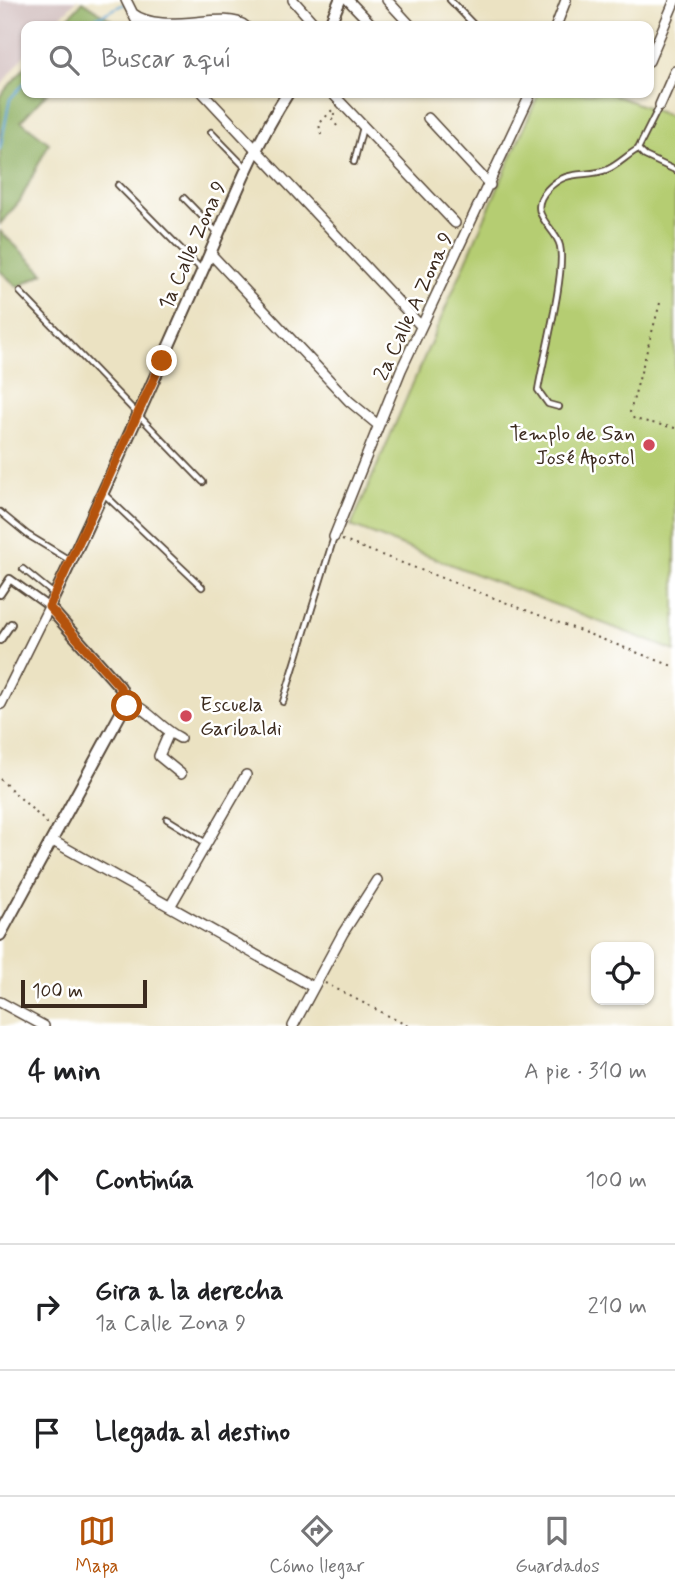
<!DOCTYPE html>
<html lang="es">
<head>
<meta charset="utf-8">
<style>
  :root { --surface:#fff; --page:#f2f2f2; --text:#202124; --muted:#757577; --line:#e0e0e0; --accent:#b45309 }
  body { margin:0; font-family:Mynerve,sans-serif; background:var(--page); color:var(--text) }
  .controls { position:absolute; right:21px; bottom:21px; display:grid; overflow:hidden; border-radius:14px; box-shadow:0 2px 5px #0004 }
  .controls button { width:63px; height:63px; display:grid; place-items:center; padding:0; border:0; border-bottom:2px solid var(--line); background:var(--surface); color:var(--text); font:35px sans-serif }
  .scale { position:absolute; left:21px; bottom:18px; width:126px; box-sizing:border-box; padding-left:7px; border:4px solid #3b2a1e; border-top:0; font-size:19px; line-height:24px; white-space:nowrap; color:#3b2a1e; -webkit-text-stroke:5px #fff; paint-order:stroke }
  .stop { position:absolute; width:21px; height:21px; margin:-16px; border:5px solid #b45309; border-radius:50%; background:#fff }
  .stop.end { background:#b45309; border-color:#fff; box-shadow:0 2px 7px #0008 }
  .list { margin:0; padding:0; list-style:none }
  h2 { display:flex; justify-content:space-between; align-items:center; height:91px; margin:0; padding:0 28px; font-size:30px }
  h2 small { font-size:23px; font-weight:400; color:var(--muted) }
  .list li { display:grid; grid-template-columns:46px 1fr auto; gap:21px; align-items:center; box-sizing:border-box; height:126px; padding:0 28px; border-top:2px solid var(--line) }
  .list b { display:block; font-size:26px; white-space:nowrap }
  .list p { margin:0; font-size:23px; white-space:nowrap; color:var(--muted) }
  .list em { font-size:23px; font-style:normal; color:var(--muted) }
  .icon { flex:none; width:38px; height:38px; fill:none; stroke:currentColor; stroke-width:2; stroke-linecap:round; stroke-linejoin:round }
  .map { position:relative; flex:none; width:675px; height:1026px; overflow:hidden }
  .search { position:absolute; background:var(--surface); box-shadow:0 2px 5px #0004; left:21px; right:21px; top:21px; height:77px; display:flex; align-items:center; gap:18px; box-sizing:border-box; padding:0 24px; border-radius:14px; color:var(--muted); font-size:26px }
  .sheet { height:469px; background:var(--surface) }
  nav { display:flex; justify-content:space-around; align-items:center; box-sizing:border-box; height:98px; border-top:2px solid var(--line); background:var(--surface); font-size:19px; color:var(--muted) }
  nav a { display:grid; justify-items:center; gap:4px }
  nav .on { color:var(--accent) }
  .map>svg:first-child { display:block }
  .industrial { fill:#d2bfbf }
  .green { fill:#b5cd72; stroke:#787c48; stroke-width:2 }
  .forest { fill:#90b064; stroke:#666d41; stroke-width:2 }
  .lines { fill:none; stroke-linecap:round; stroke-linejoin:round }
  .stream { stroke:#5aa1d0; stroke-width:2.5 }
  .service-casing { stroke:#554637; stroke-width:8 }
  .pedestrian-casing { stroke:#554637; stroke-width:10 }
  .minor-casing { stroke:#554637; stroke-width:12 }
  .tertiary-casing { stroke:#554637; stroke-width:14 }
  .path { stroke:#554637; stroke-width:2; stroke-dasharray:2 5; stroke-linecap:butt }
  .service { stroke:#fff; stroke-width:4.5 }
  .pedestrian { stroke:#fff; stroke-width:6 }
  .minor { stroke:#fff; stroke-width:9 }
  .tertiary { stroke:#fff; stroke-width:10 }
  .route { stroke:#b45309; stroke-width:9 }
  .poi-dot { fill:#d1495b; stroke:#fff; stroke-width:2.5 }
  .labels { text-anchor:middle; stroke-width:5; stroke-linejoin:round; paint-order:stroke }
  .street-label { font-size:21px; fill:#3b2a1e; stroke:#fff }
  .poi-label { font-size:21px; fill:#3b2a1e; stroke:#fff; text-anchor:end }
</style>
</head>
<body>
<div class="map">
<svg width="675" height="1026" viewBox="0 0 675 1026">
  <rect width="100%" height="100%" fill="#fff"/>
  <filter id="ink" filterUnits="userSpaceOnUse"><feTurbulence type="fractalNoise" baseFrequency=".0143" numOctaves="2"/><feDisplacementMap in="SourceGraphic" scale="14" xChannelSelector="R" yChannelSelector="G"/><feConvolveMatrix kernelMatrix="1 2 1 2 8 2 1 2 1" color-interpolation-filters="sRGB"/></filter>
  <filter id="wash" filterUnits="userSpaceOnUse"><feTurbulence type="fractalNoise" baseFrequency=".00686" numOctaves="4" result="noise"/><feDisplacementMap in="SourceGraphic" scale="28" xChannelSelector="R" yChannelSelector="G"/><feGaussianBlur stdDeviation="1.57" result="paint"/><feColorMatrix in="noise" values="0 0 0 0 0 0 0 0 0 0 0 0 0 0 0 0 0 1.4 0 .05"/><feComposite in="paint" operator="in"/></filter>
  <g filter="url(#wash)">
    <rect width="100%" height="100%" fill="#ebe2c2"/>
    <!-- industrial -->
    <path class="industrial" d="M 0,0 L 77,0 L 51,26 L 26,26 L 26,53 L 0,87 Z"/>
    <!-- green -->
    <path class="green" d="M 539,93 L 609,93 L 675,118 L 675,651 L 351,526 Z"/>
    <!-- forest -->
    <path class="forest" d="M 83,1 L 120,26 L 61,26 Z
      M 26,66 L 26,93 L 47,93 L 21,121 L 49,143 L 20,201 L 0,224 L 0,96 Z
      M 0,231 L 44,273 L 18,287 L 0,271 Z"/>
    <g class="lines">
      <!-- stream -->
      <path class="stream" d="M 80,26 L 124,4
        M 0,149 L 10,99 L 26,81"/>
    </g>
  </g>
  <g filter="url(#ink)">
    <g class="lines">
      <defs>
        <path id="service" d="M 450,0 L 475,26
          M 660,105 L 638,149 L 645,156 L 675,170
          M 211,132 L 247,169
          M 354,162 L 363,127
          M 118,185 L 202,270
          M 184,198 L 217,232
          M 20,292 L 203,482
          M 559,407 L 548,404 L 538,390 C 543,359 566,273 560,246 C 556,227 525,214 547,190 C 567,168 584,178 606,170 C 617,166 627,155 638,149
          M 104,494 L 202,587
          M 0,512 L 28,535 L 71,561
          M 23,569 L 55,595
          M 283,702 L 334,537
          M 167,819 L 206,843"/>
        <path id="pedestrian" d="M 0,594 L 10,579 L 49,607
          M 0,640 L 11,624"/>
        <path id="minor" d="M 126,0 L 139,26
          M 293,0 L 316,26
          M 348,0 L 373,26
          M 387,0 L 411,26
          M 132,13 C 162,37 225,9 245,26
          M 556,26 L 566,0
          M 649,61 L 675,0
          M 203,93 L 421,326
          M 332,93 L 455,223
          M 660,105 L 675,71
          M 428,118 L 490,185
          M 210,253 L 349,401 L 378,425
          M 334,537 L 401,370 L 531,93
          M 127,702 C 147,707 161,729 180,738
          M 1,704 L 49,607
          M 169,733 L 159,756 L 181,774
          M 53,841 L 313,987
          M 171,905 L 246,775
          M 0,1002 L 44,1026
          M 293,1026 L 343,933 L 377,880"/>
        <path id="tertiary" d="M 329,26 L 340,0
          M 0,935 L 127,702 L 120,687 L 49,607 C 103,497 151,385 201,274 C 228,213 252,149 288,93"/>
      </defs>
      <!-- service casing -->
      <use href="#service" class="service-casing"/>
      <!-- pedestrian casing -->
      <use href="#pedestrian" class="pedestrian-casing"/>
      <!-- minor casing -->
      <use href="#minor" class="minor-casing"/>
      <!-- tertiary casing -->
      <use href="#tertiary" class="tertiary-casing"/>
      <!-- path -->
      <path class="path" d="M 337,126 L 331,118 L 337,110
        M 321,135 L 319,124 L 335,107
        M 660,303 L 630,412 L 634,419 L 675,428
        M 342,540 L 675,667
        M 0,779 L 49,825
        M 325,983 L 408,1026"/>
      <!-- service -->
      <use href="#service" class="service"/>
      <!-- pedestrian -->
      <use href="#pedestrian" class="pedestrian"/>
      <!-- minor -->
      <use href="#minor" class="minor"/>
      <!-- tertiary -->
      <use href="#tertiary" class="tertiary"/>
    </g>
  </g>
  <g class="lines" filter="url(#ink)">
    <!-- route -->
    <path class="route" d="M 127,706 L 120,687 L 49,607 L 162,361"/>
  </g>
  <!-- markers -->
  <g class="poi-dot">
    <circle cx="649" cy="445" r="7"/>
    <circle cx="186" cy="716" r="7"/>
  </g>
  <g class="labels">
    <!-- street labels -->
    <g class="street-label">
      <text transform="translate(192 245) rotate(-66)" y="7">1a Calle Zona 9</text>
      <text transform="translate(413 306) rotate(-65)" y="7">2a Calle A Zona 9</text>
    </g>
    <!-- poi labels -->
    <g class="poi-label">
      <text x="635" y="440">Templo de San<tspan x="635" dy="24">José Apostol</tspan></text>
      <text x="200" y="711" text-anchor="start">Escuela<tspan x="200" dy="24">Garibaldi</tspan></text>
    </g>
  </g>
</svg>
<div class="controls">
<button><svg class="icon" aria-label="locate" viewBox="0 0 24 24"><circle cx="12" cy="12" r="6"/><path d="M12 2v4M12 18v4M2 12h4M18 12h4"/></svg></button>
</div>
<div class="scale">100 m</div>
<div class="stop" style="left:127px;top:706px"></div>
<div class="stop end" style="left:162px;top:361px"></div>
<div class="search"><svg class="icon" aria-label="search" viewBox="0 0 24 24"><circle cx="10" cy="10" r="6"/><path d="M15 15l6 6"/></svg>Buscar aquí</div>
</div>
<section class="sheet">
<h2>4 min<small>A pie · 310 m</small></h2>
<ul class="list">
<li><svg class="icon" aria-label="ahead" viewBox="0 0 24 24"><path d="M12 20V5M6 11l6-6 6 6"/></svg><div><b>Continúa</b></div><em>100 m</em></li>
<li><svg class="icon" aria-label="right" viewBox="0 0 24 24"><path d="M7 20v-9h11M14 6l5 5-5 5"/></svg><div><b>Gira a la derecha</b><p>1a Calle Zona 9</p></div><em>210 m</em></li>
<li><svg class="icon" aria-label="arrive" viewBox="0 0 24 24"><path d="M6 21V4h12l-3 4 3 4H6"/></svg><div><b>Llegada al destino</b></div></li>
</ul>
</section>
<nav>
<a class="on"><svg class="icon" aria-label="map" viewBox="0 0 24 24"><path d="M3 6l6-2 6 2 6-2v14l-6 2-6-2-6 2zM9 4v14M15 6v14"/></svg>Mapa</a>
<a><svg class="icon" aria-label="directions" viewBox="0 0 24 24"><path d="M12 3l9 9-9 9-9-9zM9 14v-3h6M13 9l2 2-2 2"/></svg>Cómo llegar</a>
<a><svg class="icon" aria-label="saved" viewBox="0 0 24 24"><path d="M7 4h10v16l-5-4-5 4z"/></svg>Guardados</a>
</nav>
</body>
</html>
